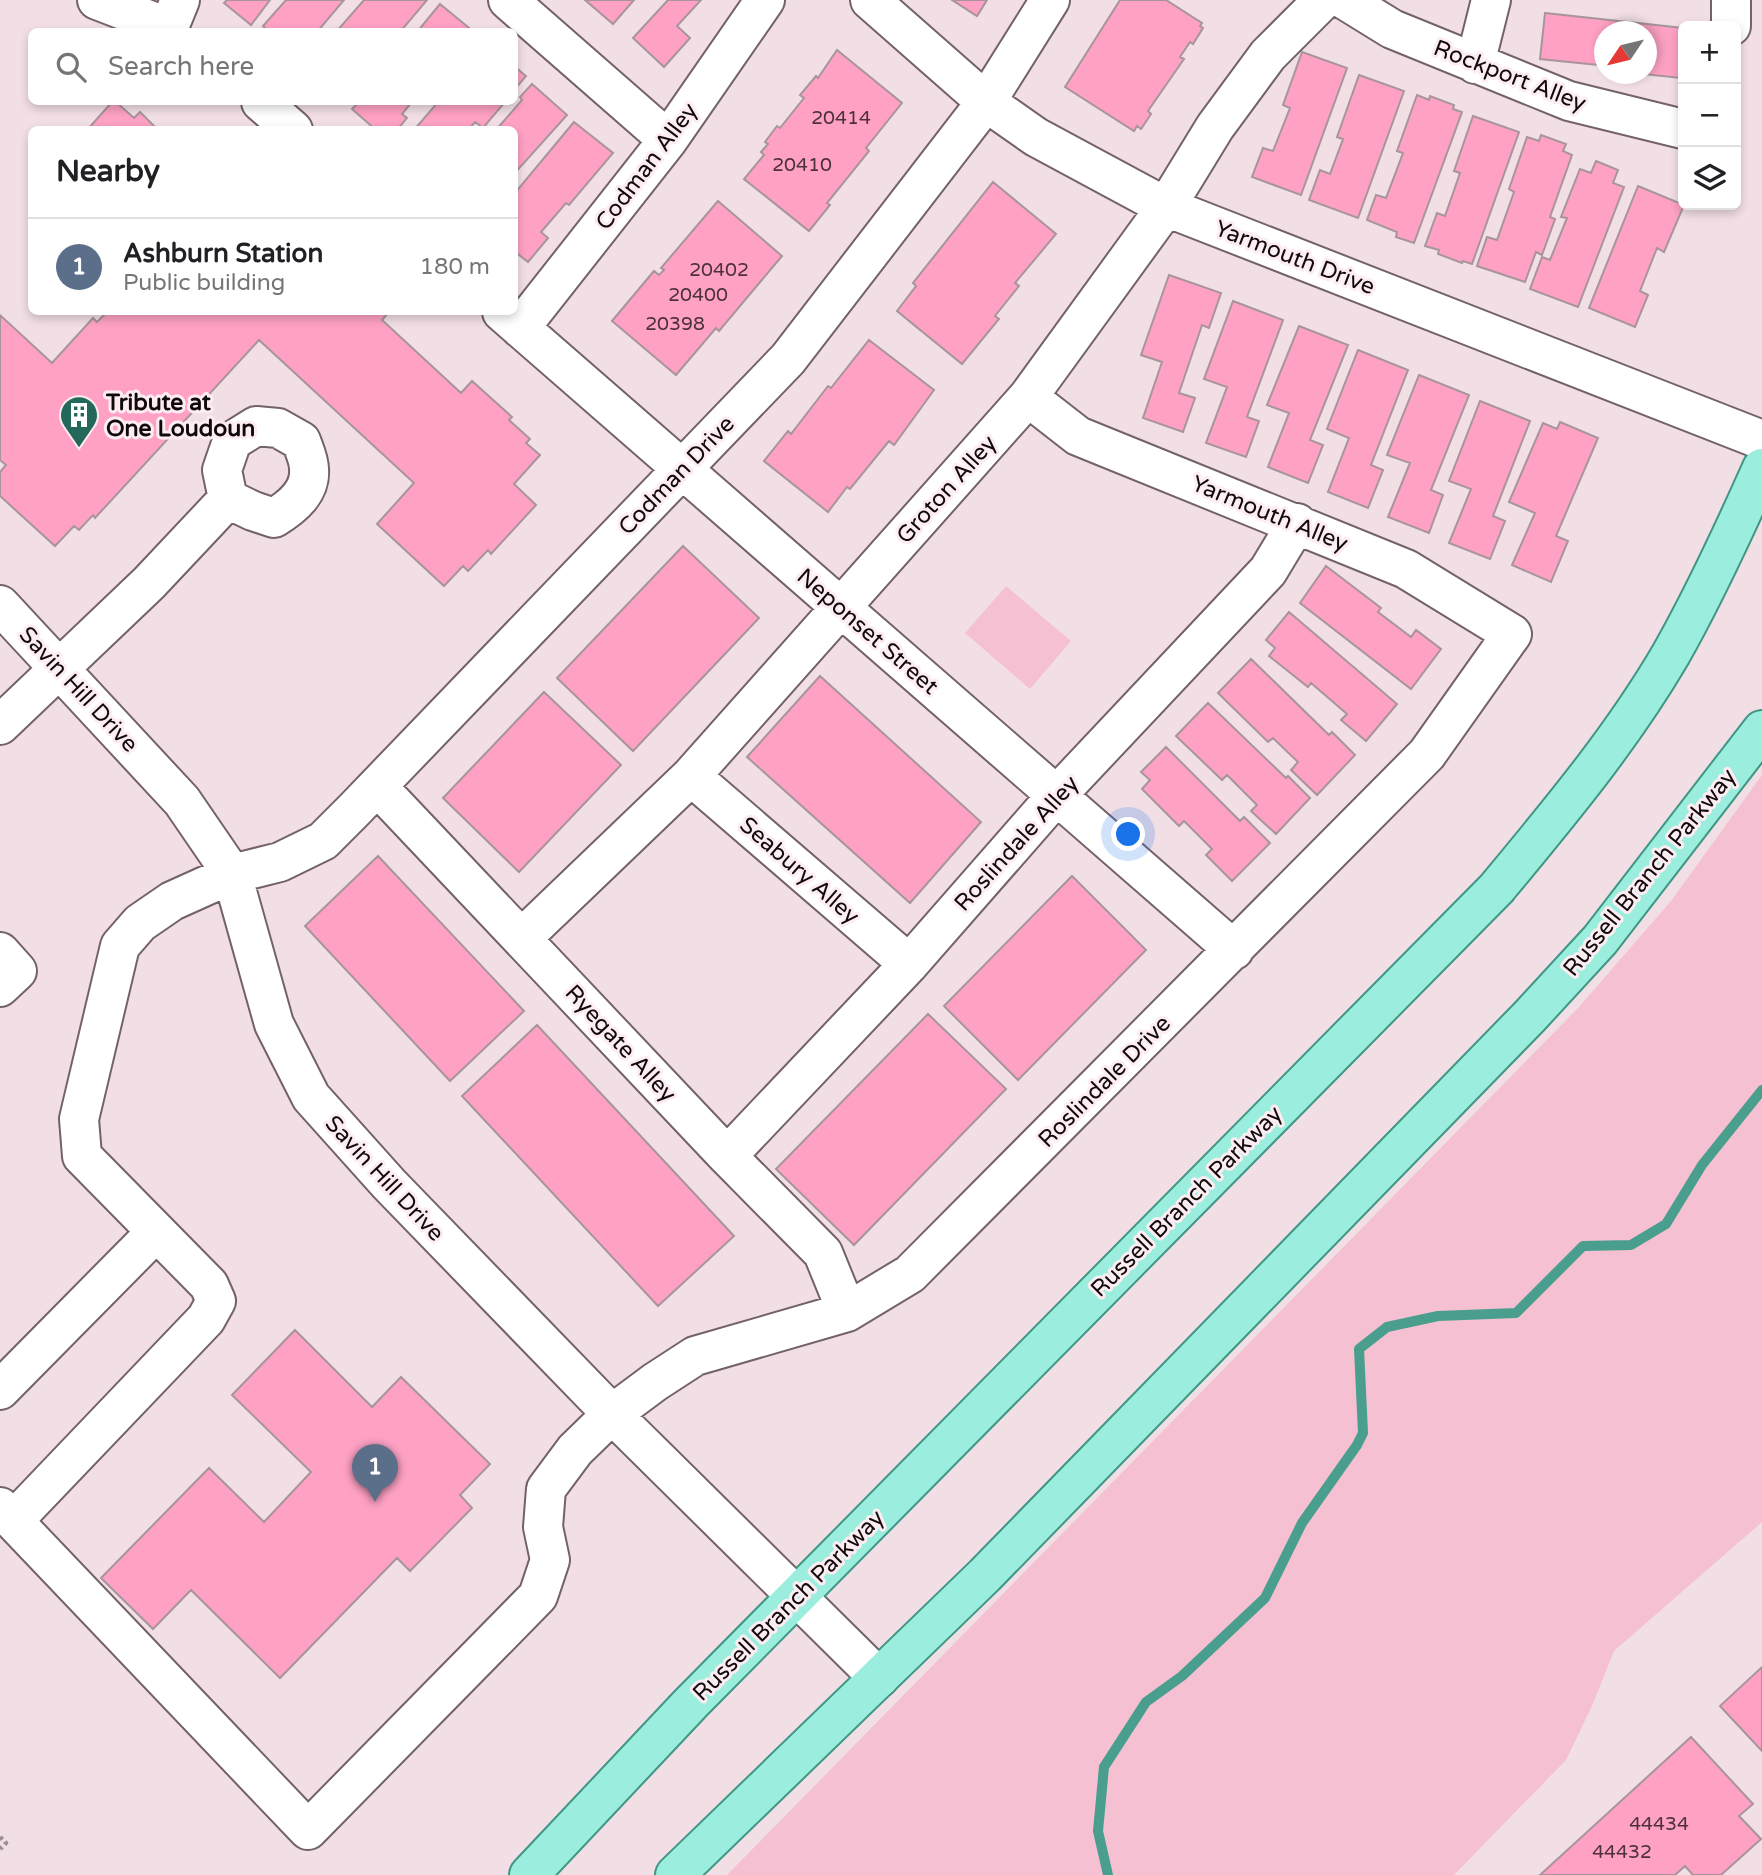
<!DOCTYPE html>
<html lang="en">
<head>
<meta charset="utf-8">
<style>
  :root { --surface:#fff; --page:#f2f2f2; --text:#202124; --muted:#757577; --line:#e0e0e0; --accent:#1a73e8 }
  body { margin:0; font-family:"Varela Round",sans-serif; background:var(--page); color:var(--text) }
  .controls { position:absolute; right:21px; top:21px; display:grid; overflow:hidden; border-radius:10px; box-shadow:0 4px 10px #0003 }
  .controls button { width:63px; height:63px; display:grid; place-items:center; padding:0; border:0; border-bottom:2px solid var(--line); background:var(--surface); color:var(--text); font:35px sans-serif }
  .compass { position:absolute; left:1594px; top:21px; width:63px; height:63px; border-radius:50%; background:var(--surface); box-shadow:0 4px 10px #0003; rotate:235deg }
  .you { position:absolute; left:1129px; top:835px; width:24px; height:24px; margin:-18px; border:5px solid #fff; border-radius:50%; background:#1a73e8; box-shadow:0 0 0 10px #1a73e833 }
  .badge { display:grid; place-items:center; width:46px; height:46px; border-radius:50%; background:var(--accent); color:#fff; font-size:23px; font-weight:700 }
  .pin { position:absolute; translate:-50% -58px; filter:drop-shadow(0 2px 4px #0008) }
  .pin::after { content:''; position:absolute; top:37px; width:24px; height:21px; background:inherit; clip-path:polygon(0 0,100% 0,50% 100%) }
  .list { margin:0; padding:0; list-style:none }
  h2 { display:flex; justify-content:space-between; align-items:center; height:91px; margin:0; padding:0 28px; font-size:30px }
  h2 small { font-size:23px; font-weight:400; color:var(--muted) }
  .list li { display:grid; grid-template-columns:46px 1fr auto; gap:21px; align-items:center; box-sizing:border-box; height:98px; padding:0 28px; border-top:2px solid var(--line) }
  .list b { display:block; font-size:26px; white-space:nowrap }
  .list p { margin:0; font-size:23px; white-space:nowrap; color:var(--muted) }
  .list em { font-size:23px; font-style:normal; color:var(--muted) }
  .icon { flex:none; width:38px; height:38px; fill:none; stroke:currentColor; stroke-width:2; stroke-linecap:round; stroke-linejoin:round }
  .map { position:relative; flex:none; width:1762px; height:1875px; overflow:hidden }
  .search { position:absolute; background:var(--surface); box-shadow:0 4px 10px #0003; left:28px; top:28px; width:490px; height:77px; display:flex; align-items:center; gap:18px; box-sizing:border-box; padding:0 24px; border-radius:10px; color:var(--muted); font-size:26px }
  .panel { position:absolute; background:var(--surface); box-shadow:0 4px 10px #0003; left:28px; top:126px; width:490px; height:189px; border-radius:10px }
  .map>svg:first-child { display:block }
  .green { fill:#f4c0d2 }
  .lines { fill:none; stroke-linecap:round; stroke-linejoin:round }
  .stream { stroke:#499e8d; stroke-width:10 }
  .building { fill:#fea1c4; stroke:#a7959b; stroke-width:2 }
  .minor-casing { stroke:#736268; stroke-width:42 }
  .major-casing { stroke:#3f9685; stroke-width:42 }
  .path { stroke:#9c8e92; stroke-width:4.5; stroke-dasharray:3.5 3.5; stroke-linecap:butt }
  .minor { stroke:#fff; stroke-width:38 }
  .major { stroke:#9beedd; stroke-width:38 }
  .labels { text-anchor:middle; stroke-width:6; stroke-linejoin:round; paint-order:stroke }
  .number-label { font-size:19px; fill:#4c303a }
  .street-label { font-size:23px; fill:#100a0c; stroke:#fdedf2 }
  .poi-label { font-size:23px; font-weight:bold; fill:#100a0c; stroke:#fdedf2; text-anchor:start }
</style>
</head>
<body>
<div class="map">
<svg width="1762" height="1875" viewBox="0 0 1762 1875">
  <rect width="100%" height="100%" fill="#f2dfe5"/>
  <!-- green -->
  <path class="green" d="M 1006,586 L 1071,641 L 1030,689 L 965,633 Z
    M 1762,775 L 1762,1522 L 1614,1651 L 1592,1706 L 1566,1760 L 1454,1875 L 727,1875 L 1579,1007 L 1671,901 Z"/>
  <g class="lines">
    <!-- stream -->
    <path class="stream" d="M 1108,1875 L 1098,1831 L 1104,1767 L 1146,1702 L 1182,1676 L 1265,1598 L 1302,1523 L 1357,1445 L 1363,1433 L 1359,1349 L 1387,1327 L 1438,1316 L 1516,1313 L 1583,1246 L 1631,1245 L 1666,1224 L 1702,1165 L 1762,1090"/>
  </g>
  <!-- building -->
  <path class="building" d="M 227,0 L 226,0 L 270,0 L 251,25 L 224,3 Z
    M 286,0 L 344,0 L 317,32 L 269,32 L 263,26 Z
    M 364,0 L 427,0 L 400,32 L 336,32 Z
    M 585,0 L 634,0 L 613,24 Z
    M 668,0 L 701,0 L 677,26 L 690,38 L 664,67 L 633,38 Z
    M 952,0 L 987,0 L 977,16 Z
    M 1120,0 L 1166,0 L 1202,23 L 1200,26 L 1203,28 L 1193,44 L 1190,42 L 1180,57 L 1184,59 L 1148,111 L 1151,114 L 1141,129 L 1137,126 L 1134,131 L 1065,87 Z
    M 440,4 L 474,32 L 417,32 Z
    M 1545,13 L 1683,28 L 1680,78 L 1644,74 L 1646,74 L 1646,32 L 1604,32 L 1604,63 L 1599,62 L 1598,65 L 1540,59 Z
    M 837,50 L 902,103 L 866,148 L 869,151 L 827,203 L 830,205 L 809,231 L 744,179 L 764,155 L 761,152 L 768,144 L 765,142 L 777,126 L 780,128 L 804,98 L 800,95 L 816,76 L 818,78 Z
    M 1302,52 L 1347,68 L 1301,195 L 1252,177 L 1263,148 L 1273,151 L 1290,108 L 1283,105 Z
    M 514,66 L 526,76 L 514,90 Z
    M 1359,75 L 1404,91 L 1358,218 L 1309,200 L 1320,170 L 1330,174 L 1343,139 L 1337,137 Z
    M 532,84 L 567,115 L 514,174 L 514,130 L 496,130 L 522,100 L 520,97 Z
    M 1417,95 L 1429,100 L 1430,96 L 1454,105 L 1453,109 L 1462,112 L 1414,243 L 1396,237 L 1397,232 L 1367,220 L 1376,195 L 1386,198 L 1403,153 L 1397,151 Z
    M 112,102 L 116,102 L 134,118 L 140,112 L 158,130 L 87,130 Z
    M 359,102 L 412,102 L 402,114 L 407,118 L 397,130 L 376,130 L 352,109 Z
    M 438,102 L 505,102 L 483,128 L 475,122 L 468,130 L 414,130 Z
    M 1473,116 L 1519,132 L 1472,264 L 1463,261 L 1462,263 L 1438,254 L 1439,250 L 1425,246 L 1437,213 L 1445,216 L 1460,173 L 1454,171 Z
    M 574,122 L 613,153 L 569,205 L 566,203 L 541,232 L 548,238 L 528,262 L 514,251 L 514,194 Z
    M 1541,135 L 1566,144 L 1563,151 L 1572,155 L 1550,217 L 1555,219 L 1542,255 L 1536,252 L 1525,282 L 1477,266 L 1487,237 L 1497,240 L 1514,192 L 1509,189 L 1527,137 L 1539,141 Z
    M 1596,161 L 1618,170 L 1613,183 L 1624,187 L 1578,307 L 1530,289 L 1542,257 L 1550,260 L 1567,218 L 1561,217 L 1580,169 L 1591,173 Z
    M 993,182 L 1056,234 L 1015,283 L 1019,286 L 995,316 L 999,319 L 962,364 L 897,311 L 916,286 L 913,283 Z
    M 1638,186 L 1684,205 L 1664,252 L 1657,248 L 1640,291 L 1648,295 L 1635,327 L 1589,308 Z
    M 718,201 L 782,256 L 719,331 L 716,328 L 676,375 L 612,321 L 654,271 L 659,275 L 664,270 L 661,268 Z
    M 1169,275 L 1221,293 L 1209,328 L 1202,325 L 1179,393 L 1195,398 L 1183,432 L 1143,418 L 1162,362 L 1141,355 Z
    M 1233,301 L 1283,320 L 1247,417 L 1259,421 L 1246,457 L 1206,443 L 1227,387 L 1204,379 Z
    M 107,312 L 389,312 L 382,320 L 461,393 L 472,381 L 512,417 L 509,420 L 530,439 L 526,443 L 540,455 L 514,484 L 536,505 L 491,554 L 488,550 L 468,571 L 463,566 L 444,586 L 377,524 L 414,483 L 259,340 L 95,518 L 93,515 L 79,530 L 74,526 L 55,546 L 0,496 L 0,472 L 6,465 L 0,460 L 0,315 L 52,363 L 93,318 L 97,322 Z
    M 1299,326 L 1348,345 L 1310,440 L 1323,445 L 1308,483 L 1268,467 L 1289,413 L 1267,405 Z
    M 869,340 L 934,390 L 894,445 L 889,441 L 850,489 L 847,487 L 828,512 L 764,461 L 788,431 L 791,434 L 828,386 L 831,388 Z
    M 1358,350 L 1408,370 L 1371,465 L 1383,470 L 1368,508 L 1328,492 L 1349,438 L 1327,429 Z
    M 1419,375 L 1469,395 L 1431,490 L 1443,495 L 1429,533 L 1388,517 L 1410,463 L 1387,455 Z
    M 1480,401 L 1530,421 L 1493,516 L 1505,521 L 1490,559 L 1449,543 L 1471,489 L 1449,481 Z
    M 1560,422 L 1598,438 L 1556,536 L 1568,541 L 1551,582 L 1512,565 L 1535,513 L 1509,502 L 1543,423 L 1557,429 Z
    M 683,546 L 759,618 L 633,751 L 557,678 Z
    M 1326,566 L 1381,608 L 1378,612 L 1411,637 L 1416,630 L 1441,649 L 1411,689 L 1300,603 Z
    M 1289,612 L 1397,704 L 1366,741 L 1341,720 L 1347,714 L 1311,683 L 1308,687 L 1269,656 L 1275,648 L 1266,640 Z
    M 1251,659 L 1329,735 L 1332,732 L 1355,755 L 1317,795 L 1291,770 L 1298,762 L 1273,738 L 1268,742 L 1218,693 Z
    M 820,676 L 981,822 L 910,903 L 747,757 Z
    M 544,692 L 621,765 L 519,872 L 443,798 Z
    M 1208,703 L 1286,778 L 1288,776 L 1310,798 L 1276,834 L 1251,811 L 1257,805 L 1227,775 L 1222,780 L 1176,736 Z
    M 1166,747 L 1240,821 L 1244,817 L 1270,843 L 1232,881 L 1206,855 L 1212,849 L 1184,821 L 1179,826 L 1142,789 L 1150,780 L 1141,772 Z
    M 378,856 L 524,1011 L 450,1081 L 305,926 Z
    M 1072,876 L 1146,950 L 1018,1080 L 944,1006 Z
    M 928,1014 L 1006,1089 L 854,1245 L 776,1169 Z
    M 537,1025 L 734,1236 L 658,1306 L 462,1096 Z
    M 295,1330 L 372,1407 L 401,1377 L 490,1464 L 460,1495 L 472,1508 L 410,1571 L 397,1558 L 280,1678 L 191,1590 L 153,1629 L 101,1578 L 209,1468 L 264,1522 L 311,1472 L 232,1395 Z
    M 1762,1667 L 1762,1751 L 1720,1706 Z
    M 1691,1737 L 1753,1804 L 1739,1816 L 1761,1839 L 1721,1875 L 1693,1875 L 1685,1866 L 1675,1875 L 1540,1875 Z"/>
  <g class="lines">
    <defs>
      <path id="minor" d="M 97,0 L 149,20 L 165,32
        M 508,0 L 668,140
        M 870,0 L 986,102 L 1036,137 L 1166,207 L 1762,440
        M 1345,0 L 1392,29 L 1569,101 L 1683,129
        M 1731,26 L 1731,0
        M 167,32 L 180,0
        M 1475,64 L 1491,0
        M 261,102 L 293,130
        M 502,312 L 1234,950
        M 520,328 L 668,140 L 765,0
        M 0,605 L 182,801 L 232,874 L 274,1024 L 311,1097 L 389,1184 L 612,1414 L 879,1678
        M 0,725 L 149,583 L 228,499 L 253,511 L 274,518 C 292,507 311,492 309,469 C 309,460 304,449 301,441 L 278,428 L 256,426 L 232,441 L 222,470 L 228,499
        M 691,776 L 909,964
        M 377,786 L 727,1156 L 823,1253 L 847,1312
        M 522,938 L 691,776 L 1028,397 L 1166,207 L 1215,127 L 1268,55 L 1323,0
        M 0,952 L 17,971 L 0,987
        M 727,1156 L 909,964 L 1057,795 L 1268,571 L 1297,523
        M 0,1390 L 156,1232
        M 0,1507 L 308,1830 L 538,1596 L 550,1560 L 543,1527 L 546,1489 L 575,1450 L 612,1414 L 655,1382 L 695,1356 L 847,1312 L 910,1274 L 1427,754 L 1512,634 L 1406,569 L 1078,436 L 1028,397
        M 13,1521 L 206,1319 L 216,1301 L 209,1285 L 82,1156 L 79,1119 L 120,946 L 140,923 L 172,901 L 232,874 L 280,862 L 323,841 L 354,810 L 788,359 L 986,102 L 1050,0"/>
      <path id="major" d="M 529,1875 L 691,1703 L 1497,888 C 1559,813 1622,738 1671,654 C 1705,594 1734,531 1762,468
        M 675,1875 L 985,1575 L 1530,1016 L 1600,940 L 1762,730"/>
    </defs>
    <!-- minor casing -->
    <use href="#minor" class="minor-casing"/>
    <!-- major casing -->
    <use href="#major" class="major-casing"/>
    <!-- path -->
    <path class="path" d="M 0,1837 L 6,1843 L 0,1849"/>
    <!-- minor -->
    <use href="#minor" class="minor"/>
    <!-- major -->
    <use href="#major" class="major"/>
  </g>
  <!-- icons -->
  <defs>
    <symbol id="building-pin" viewBox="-11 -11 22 30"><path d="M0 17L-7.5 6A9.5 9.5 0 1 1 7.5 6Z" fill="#23685b" stroke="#fdedf2"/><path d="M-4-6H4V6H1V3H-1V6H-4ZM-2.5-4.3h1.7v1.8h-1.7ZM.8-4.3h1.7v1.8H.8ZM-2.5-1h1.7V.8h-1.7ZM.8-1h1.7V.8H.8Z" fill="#fff"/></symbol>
  </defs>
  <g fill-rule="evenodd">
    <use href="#building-pin" x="57" y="393" width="44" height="60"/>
  </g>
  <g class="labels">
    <!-- number labels -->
    <g class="number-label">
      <text x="841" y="124">20414</text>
      <text x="802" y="171">20410</text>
      <text x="719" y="276">20402</text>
      <text x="698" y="301">20400</text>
      <text x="675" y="330">20398</text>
      <text x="1659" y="1830">44434</text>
      <text x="1622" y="1858">44432</text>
    </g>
    <!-- street labels -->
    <g class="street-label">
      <text transform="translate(1510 75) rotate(21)" y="8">Rockport Alley</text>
      <text transform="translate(646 166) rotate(-53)" y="8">Codman Alley</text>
      <text transform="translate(1295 257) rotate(21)" y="8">Yarmouth Drive</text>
      <text transform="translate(676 475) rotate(-46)" y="8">Codman Drive</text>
      <text transform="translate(946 489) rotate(-48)" y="8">Groton Alley</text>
      <text transform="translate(1270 513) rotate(22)" y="8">Yarmouth Alley</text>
      <text transform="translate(868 631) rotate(41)" y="8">Neponset Street</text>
      <text transform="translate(79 689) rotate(47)" y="8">Savin Hill Drive</text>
      <text transform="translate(1016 843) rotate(-48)" y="8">Roslindale Alley</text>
      <text transform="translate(800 870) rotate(41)" y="8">Seabury Alley</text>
      <text transform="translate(1649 872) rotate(-51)" y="8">Russell Branch Parkway</text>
      <text transform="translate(621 1043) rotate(47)" y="8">Ryegate Alley</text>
      <text transform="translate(1104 1081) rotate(-45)" y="8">Roslindale Drive</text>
      <text transform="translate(385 1178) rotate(47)" y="8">Savin Hill Drive</text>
      <text transform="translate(1186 1201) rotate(-45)" y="8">Russell Branch Parkway</text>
      <text transform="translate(788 1605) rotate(-45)" y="8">Russell Branch Parkway</text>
    </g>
    <!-- poi labels -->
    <g class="poi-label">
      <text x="106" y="410">Tribute at<tspan x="106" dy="26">One Loudoun</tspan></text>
    </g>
  </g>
</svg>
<div class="controls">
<button>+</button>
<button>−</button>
<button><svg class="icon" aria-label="layers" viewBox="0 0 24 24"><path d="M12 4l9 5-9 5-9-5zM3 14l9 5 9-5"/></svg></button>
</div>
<svg class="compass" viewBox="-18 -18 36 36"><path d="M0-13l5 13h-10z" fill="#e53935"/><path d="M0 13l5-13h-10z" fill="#757577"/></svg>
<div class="you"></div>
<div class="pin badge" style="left:375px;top:1502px;background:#5c6f8a">1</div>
<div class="search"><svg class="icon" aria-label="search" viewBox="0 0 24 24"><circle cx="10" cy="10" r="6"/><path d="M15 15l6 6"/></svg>Search here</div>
<section class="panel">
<h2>Nearby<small></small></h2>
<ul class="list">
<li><span class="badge" style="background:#5c6f8a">1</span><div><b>Ashburn Station</b><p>Public building</p></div><em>180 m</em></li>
</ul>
</section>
</div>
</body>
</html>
